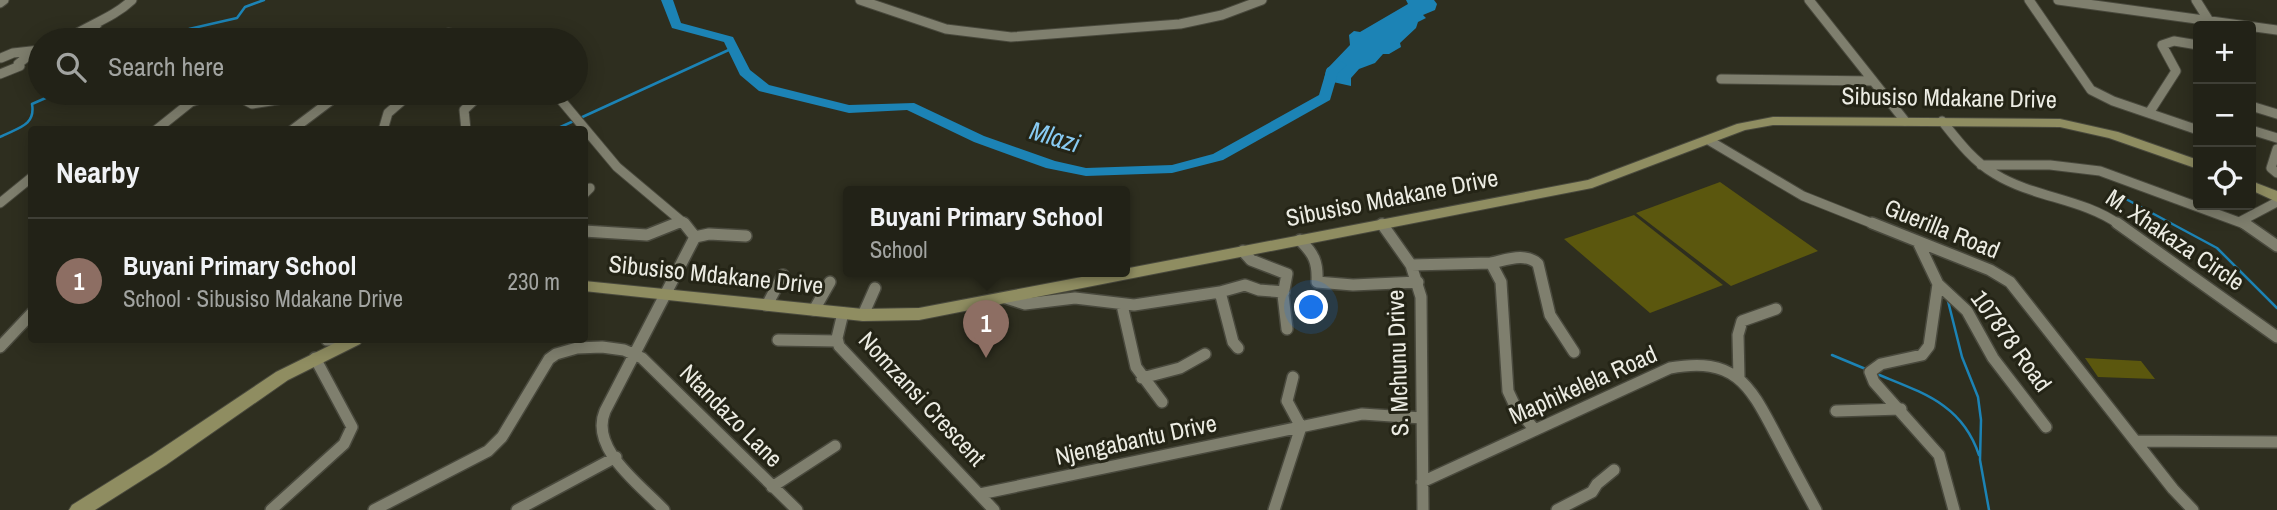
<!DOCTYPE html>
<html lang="en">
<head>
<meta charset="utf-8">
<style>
  :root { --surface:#222217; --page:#2e2f24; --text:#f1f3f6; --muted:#a2a4a1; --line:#3f3f36; --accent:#1a73e8 }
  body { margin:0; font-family:"Archivo Narrow",sans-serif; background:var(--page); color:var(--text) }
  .controls { position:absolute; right:21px; top:21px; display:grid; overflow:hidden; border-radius:7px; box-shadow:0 4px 18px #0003 }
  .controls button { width:63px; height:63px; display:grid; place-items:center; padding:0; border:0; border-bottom:2px solid var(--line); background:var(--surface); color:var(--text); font:35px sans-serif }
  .you { position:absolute; left:1312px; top:308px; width:24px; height:24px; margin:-18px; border:5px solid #fff; border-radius:50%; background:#1a73e8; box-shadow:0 0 0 10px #1a73e833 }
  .badge { display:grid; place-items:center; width:46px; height:46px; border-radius:50%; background:var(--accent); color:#fff; font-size:23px; font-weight:700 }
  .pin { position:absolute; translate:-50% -58px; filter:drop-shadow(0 2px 4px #0008) }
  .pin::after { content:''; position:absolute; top:37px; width:24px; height:21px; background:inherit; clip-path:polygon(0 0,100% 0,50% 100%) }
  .popup { position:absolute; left:843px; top:186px; width:287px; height:91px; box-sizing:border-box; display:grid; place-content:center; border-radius:7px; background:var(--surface); filter:drop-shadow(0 2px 5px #0005); font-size:23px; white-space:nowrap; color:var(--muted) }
  .popup b { font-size:26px; color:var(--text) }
  .popup::after { content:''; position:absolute; left:50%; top:100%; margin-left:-14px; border:14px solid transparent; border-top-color:var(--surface) }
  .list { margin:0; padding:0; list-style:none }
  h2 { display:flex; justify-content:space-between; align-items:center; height:91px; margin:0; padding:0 28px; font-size:30px }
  h2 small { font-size:23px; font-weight:400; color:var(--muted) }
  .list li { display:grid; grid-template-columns:46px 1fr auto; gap:21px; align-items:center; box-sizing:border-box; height:126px; padding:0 28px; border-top:2px solid var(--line) }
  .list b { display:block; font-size:26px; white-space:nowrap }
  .list p { margin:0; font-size:23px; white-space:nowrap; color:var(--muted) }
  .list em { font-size:23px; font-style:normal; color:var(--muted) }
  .icon { flex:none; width:38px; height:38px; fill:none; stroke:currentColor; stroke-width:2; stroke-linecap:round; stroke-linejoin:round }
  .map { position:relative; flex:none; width:2277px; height:510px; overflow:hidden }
  .search { position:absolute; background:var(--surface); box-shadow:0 4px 18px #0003; left:28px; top:28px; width:560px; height:77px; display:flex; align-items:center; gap:18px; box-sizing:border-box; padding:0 24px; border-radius:38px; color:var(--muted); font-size:26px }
  .panel { position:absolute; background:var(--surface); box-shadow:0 4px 18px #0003; left:28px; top:126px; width:560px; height:217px; border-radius:7px }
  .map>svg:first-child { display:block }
  .green { fill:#5b570e }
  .water { fill:#1c83b5 }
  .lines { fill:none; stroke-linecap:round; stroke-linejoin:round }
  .stream { stroke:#1c83b5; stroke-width:2.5 }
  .river { fill:#1c83b5; fill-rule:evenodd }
  .street-far1-casing { stroke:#49493d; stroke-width:11 }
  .street-casing { stroke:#49493d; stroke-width:14 }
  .secondary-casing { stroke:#49493d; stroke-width:2 }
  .street-far1 { stroke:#7f7f6e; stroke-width:9 }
  .street { stroke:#7f7f6e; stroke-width:11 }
  .secondary { fill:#8f8d61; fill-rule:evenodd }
  .labels { text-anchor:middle; stroke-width:6; stroke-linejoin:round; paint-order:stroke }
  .street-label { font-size:24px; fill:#ecece3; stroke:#242416 }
  .water-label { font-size:26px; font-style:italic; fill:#88caf2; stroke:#242416 }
</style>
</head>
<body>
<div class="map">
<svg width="2277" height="510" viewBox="0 0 2277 510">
  <rect width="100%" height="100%" fill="#2e2e1f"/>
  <!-- green -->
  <path class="green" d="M 1720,182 L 1818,251 L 1731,286 L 1636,213 Z
    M 1634,215 L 1723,285 L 1650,313 L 1564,239 Z
    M 2085,358 L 2141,361 L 2155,379 L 2098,377 Z"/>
  <!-- water -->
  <path class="water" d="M 1406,0 L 1434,0 L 1437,4 L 1435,10 L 1423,15 L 1426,18 L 1418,22 L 1416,28 L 1400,43 L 1401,47 L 1389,54 L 1383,54 L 1375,63 L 1359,69 L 1351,78 L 1351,86 L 1324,80 L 1326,70 L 1350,45 L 1349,35 L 1354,31 L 1360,32 L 1408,4 Z"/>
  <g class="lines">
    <!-- stream -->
    <path class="stream" d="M 169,40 L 189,29 L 237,18 L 245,7 L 264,0
      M 554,130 L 733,48
      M 0,137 C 17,128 36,126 32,104 L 57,93
      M 2111,191 L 2217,248 L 2277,308
      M 1948,301 L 1962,357 L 1978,397 L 1981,420 L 1980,460 L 1989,510
      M 1832,355 L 1868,370
      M 1877,374 C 1923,393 1962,404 1979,455"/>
    <!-- river -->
    <path class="river" d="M 661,0 L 673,0 L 681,23 L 733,37 L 750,70 L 769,85 L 849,105 L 914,103 L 984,136 L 1055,161 L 1086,168 L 1172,165 L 1213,154 L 1319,95 L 1327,68 L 1341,61 L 1347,65 L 1338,73 L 1330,100 L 1223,160 L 1172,173 L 1086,176 L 1046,168 L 974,142 L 907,110 L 849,113 L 759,91 L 740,75 L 724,42 L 672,28 Z"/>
    <defs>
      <path id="street-far1" d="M 860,0 L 946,29 L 1011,37 L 1180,24 L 1222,15 L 1262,0
        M 1809,0 L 1905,121
        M 2029,0 L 2091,90 L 2113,101 L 2198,130
        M 2058,0 L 2277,30
        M 2196,0 L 2211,24
        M 0,3 L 4,0
        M 66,40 C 88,25 113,18 132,0
        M 83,40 L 98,23
        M 416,40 L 448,33 L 507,40
        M 1,58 L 13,53 L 40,50
        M 0,74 L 20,66 L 18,64 L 33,52
        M 1721,79 L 1873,81
        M 555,93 L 617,167 L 686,225
        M 2251,106 L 2277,114
        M 2149,113 L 2176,71 L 2162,45 L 2174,41 L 2198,45
        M 1942,121 C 1958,141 1973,161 1995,174 C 2034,198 2082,198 2120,225
        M 156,130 L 191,102 L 215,94 L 235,95 L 252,104 L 296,97 L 336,97
        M 292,130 L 337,96
        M 383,130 L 388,113 L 411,93
        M 466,130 L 464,110 L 482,93
        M 2251,130 L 2277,138
        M 1710,141 L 1803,196 L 1876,225
        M 2277,149 L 2271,168 L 2277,173
        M 1981,165 L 2050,165 L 2100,171 L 2247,225
        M 584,194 L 590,188
        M 0,203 L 32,177
        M 2241,221 L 2277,202
        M 672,225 L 682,221"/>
      <path id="street" d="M 1872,223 L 1990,270 L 2010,282 L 2173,489 L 2193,510
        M 2117,223 L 2277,337
        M 2244,223 L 2277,246
        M 1382,224 L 1411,265 L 1421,297 L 1423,510
        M 584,231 L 647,235 L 677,223
        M 695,237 L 709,234 L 746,236
        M 1300,240 C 1314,254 1318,262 1317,282 L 1353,285 L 1418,282
        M 1918,242 L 1938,284 L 1929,346 L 1922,355 L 1881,364 L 1870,372 L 1874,382 L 1939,455 L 1954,510
        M 1243,251 L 1251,260 L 1287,274 L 1283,295 L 1287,329
        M 1491,263 C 1506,260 1526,252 1538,264 L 1550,315 L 1574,352
        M 1411,265 L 1491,263 L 1501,282 L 1508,391 L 1515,406 L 1535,430
        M 1938,284 L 1967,311 L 1993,358 L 2046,427
        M 1220,292 L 1245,285 L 1259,290 L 1284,292
        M 1006,298 L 1025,304 L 1075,298 L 1134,305 L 1220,292 L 1233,342 L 1238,348
        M 767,305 L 783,275
        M 1122,305 L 1136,367 L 1162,402
        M 814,310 L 830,282
        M 843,313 L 837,338 L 839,346 L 994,510
        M 863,315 L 875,288
        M 327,340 L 354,340
        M 778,340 L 837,341
        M 0,347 L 32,313
        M 1293,377 L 1287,401 L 1301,427
        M 1142,378 L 1180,368 L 1205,354
        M 1739,378 L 1738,335 L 1742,321 L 1776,309
        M 1836,411 L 1901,409
        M 2137,441 L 2277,442
        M 1422,482 L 1670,368 C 1737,356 1750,386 1777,437 C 1790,462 1803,486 1816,510
        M 772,487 L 835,446
        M 980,494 L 1362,414 L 1422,418
        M 271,510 L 344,444 L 352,427 L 315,358
        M 374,510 L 488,451 L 502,437 L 549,359 L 556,354 L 577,348 L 602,347 L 624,350 L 642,358 L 797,510
        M 517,510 L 616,457
        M 664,510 C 641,485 589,449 605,411 L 695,237 L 684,223
        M 1274,510 L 1301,427
        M 1557,510 L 1592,492 L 1597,484 L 1614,470"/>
      <path id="secondary" d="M 1773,117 L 2060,119 L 2118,132 L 2198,160 L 2198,169 L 2109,138 L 2060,127 L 1773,125 L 1745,130 L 1592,188 L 919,320 L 863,321 L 584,291 L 584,281 L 863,309 L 919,308 L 1108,272 L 1124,272 L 1124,269 L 1588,180 L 1737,124 Z
        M 2251,181 L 2277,191 L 2277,202 L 2251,190 Z
        M 341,340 L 363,340 L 360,344 L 288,380 L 166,465 L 95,510 L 69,510 L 72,505 L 152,455 L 276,372 Z"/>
    </defs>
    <!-- street-far1 casing -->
    <use href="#street-far1" class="street-far1-casing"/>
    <!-- street casing -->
    <use href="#street" class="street-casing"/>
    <!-- secondary casing -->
    <use href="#secondary" class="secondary-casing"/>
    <!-- street-far1 -->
    <use href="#street-far1" class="street-far1"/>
    <!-- street -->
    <use href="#street" class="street"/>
    <!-- secondary -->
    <use href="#secondary" class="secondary"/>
  </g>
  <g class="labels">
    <!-- street labels -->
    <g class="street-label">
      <text transform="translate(1949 98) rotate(1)" y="8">Sibusiso Mdakane Drive</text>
      <text transform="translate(1392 198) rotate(-11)" y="8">Sibusiso Mdakane Drive</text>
      <text transform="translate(1942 229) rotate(22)" y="8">Guerilla Road</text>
      <text transform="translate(2175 240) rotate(34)" y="8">M. Xhakaza Circle</text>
      <text transform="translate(716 275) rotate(6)" y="8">Sibusiso Mdakane Drive</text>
      <text transform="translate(2011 341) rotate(54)" y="8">107878 Road</text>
      <text transform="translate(1398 363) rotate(-92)" y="8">S. Mchunu Drive</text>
      <text transform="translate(1583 385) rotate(-24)" y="8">Maphikelela Road</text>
      <text transform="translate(922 399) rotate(47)" y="8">Nomzansi Crescent</text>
      <text transform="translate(731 416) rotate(45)" y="8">Ntandazo Lane</text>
      <text transform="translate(1136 440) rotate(-12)" y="8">Njengabantu Drive</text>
    </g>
    <!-- water labels -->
    <g class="water-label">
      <text transform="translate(1055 137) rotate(17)" y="9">Mlazi</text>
    </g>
  </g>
</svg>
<div class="controls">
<button>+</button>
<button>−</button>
<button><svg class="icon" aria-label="locate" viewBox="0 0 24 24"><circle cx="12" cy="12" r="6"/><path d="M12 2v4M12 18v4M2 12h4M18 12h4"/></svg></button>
</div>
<div class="you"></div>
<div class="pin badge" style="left:986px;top:358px;background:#8d6e63">1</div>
<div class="popup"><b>Buyani Primary School</b>School</div>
<div class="search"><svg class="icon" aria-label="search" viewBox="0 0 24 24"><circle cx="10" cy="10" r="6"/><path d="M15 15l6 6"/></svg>Search here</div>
<section class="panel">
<h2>Nearby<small></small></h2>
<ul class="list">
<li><span class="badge" style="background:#8d6e63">1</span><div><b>Buyani Primary School</b><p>School · Sibusiso Mdakane Drive</p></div><em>230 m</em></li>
</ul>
</section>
</div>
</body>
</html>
